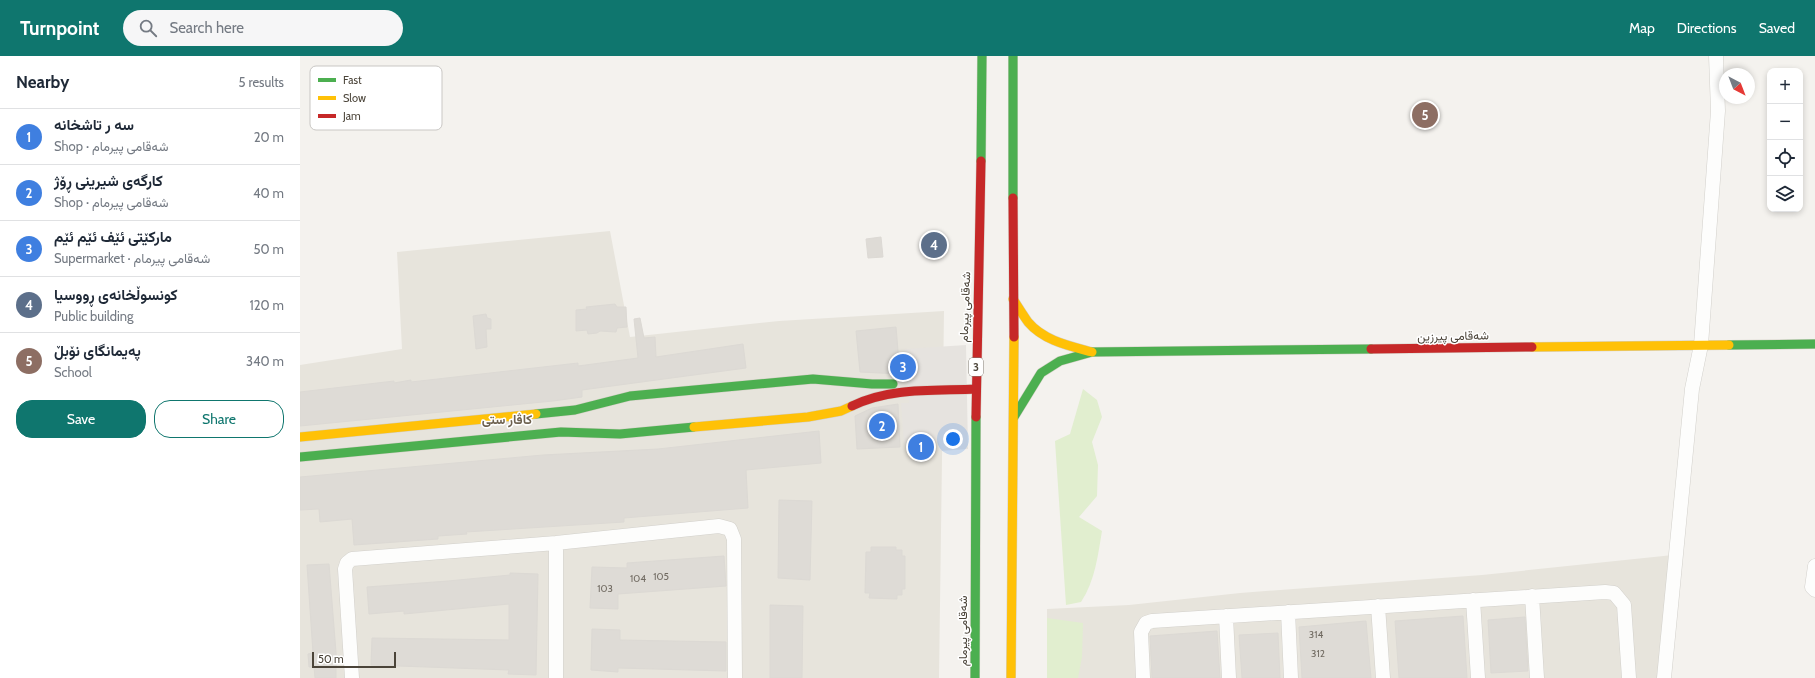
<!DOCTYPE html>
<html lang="en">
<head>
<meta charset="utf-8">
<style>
  :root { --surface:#fff; --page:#f6f6f7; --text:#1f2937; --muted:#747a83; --line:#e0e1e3; --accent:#0f766e }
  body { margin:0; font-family:Cabin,Vazirmatn,sans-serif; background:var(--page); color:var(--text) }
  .controls { position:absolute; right:12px; top:12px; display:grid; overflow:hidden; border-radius:8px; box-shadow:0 2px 6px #0003 }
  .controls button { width:36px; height:36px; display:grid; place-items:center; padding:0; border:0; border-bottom:1px solid var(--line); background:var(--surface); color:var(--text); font:20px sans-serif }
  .compass { position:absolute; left:1419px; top:12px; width:36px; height:36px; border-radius:50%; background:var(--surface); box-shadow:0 2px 6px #0003; rotate:138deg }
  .scale { position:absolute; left:12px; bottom:10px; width:84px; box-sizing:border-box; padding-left:4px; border:2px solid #4b4439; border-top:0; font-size:11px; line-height:14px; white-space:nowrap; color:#4b4439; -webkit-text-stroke:3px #fff; paint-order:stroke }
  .you { position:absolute; left:653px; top:383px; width:14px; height:14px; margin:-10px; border:3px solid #fff; border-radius:50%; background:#1a73e8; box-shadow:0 0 0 6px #1a73e833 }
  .badge { display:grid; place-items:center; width:26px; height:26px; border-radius:50%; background:var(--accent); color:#fff; font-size:13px; font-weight:700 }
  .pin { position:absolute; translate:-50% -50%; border:2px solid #fff; box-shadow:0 1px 4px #0006 }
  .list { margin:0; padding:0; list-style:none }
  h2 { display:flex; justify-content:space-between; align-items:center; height:52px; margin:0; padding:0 16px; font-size:17px }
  h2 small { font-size:13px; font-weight:400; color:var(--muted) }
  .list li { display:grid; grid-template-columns:26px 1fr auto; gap:12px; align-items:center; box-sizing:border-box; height:56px; padding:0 16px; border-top:1px solid var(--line) }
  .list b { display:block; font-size:15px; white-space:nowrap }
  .list p { margin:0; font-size:13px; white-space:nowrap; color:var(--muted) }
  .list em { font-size:13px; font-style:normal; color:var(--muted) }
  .actions { display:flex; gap:8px; padding:12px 16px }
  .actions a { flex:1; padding:9px 0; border:1px solid var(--accent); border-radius:16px; text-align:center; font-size:14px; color:var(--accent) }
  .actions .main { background:var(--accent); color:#fff }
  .icon { flex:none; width:22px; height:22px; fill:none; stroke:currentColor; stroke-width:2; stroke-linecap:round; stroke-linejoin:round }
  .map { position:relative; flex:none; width:1515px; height:622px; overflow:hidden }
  header { display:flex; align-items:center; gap:24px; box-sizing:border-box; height:56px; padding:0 20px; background:var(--accent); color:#fff }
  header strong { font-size:19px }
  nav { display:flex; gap:22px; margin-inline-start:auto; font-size:14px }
  .search { width:280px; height:36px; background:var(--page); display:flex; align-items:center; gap:10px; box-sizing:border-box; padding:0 14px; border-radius:22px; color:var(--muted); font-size:15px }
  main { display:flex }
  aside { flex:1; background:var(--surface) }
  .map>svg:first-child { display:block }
  .residential { fill:#e7e4dc }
  .green { fill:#e1eecf }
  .parking { fill:#e6e3df }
  .building { fill:#dedbd6; stroke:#dcd9d4 }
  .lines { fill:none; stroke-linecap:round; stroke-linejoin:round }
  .street-casing { stroke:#d2d0cb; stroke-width:15 }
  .fast-casing { stroke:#d3cfc5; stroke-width:10 }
  .slow-casing { stroke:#d3cfc5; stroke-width:10 }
  .jam-casing { stroke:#d3cfc5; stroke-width:10 }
  .street { stroke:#fdfdfc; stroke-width:14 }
  .fast { stroke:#4caf50; stroke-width:9 }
  .slow { stroke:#ffc107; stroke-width:9 }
  .jam { stroke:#c62828; stroke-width:9 }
  .labels { text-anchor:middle; stroke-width:3; stroke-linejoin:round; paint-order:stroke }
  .number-label { font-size:10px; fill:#706a61 }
  .shield { fill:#fff; stroke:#817c74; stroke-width:1 }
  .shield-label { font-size:11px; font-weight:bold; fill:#4b4439 }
  .street-label { font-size:12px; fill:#4b4439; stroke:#fff }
  .neighbourhood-label { font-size:13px; font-weight:bold; fill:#6e6250; stroke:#fff }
  .key { fill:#fff; stroke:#c9c7c4; stroke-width:1 }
  .key-label { font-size:11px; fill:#4b4439 }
</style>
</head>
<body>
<header>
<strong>Turnpoint</strong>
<div class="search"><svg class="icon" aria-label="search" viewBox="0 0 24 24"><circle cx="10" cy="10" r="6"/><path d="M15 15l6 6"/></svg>Search here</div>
<nav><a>Map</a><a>Directions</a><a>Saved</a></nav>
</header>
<main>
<aside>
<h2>Nearby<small>5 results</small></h2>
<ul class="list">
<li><span class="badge" style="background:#3f7fe0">1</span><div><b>سه ر تاشخانه</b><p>Shop · شەقامی پیرمام</p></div><em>20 m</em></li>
<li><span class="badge" style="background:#3f7fe0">2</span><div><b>کارگەی شیرینی ڕۆژ</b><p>Shop · شەقامی پیرمام</p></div><em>40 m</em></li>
<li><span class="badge" style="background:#3f7fe0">3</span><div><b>مارکێتی ئێف ئێم ئێم</b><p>Supermarket · شەقامی پیرمام</p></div><em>50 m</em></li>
<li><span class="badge" style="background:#5c6f8a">4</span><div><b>کونسوڵخانەی ڕووسیا</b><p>Public building</p></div><em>120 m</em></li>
<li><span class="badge" style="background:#8d6e63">5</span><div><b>پەیمانگای نۆبڵ</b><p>School</p></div><em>340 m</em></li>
</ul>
<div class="actions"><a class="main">Save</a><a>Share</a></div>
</aside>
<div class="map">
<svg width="1515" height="622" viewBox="0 0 1515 622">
  <rect width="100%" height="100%" fill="#f4f2ee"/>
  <!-- residential -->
  <path class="residential" d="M 310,175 L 330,281 L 479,265 L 644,255 L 639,622 L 0,622 L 0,309 L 102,293 L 97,196 Z
    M 1373,499 L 1362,622 L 747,622 L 747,553 L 829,549 L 940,537 L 1182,519 Z"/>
  <!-- green -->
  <path class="green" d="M 783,333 L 797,344 L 802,361 L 792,386 L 798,409 L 797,440 L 779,461 L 802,475 C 798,499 795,525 781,546 L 766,549 L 755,385 L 770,378 Z
    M 747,562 L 783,567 L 782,601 L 778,622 L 747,622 Z"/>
  <!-- parking -->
  <path class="parking" d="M 666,289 L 668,393 L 639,395 L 638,386 L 604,388 L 601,347 L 609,347 L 605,293 Z"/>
  <!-- building -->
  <path class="building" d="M 581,181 L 583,201 L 568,202 L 566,183 Z
    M 315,248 L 317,251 L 326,251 L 327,271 L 317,272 L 316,276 L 300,275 L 297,277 L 288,278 L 287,274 L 276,275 L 276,254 L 287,253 L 286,251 Z
    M 186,258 L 187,262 L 191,263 L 191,273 L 186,273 L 187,291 L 176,293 L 173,260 Z
    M 340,262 L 344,282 L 355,281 L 356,301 L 443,288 L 446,312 L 282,334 L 282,341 L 253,345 L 0,370 L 0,336 L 94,325 L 94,327 L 111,324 L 111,326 L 278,307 L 278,310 L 338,302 L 334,263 Z
    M 596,271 L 600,318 L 560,316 L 556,275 Z
    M 598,348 L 600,391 L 557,393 L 555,360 L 572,352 Z
    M 519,375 L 521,407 L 446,414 L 448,452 L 324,462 L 324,466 L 166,476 L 167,478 L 138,480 L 138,483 L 54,489 L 52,463 L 20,466 L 19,453 L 0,454 L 0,421 L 243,399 L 358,393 Z
    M 479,444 L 512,445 L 510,524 L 478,522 Z
    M 571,491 L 596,491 L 596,494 L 602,494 L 602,500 L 605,500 L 605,533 L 602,533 L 602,539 L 597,539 L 597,543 L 569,542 L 570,537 L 565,537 L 566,496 L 571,496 Z
    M 424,500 L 426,530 L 318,538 L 318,553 L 290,552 L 292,511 L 327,512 L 327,507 Z
    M 29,508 L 37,609 L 36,609 L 36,622 L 15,622 L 14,611 L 9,611 L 8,598 L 13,597 L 7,509 Z
    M 210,517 L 238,518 L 236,619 L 208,618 L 209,614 L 71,609 L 72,582 L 209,584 L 209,548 L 104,558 L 104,555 L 69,558 L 67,531 L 148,525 L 210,519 Z
    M 470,549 L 503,550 L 502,622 L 470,622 Z
    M 1163,560 L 1167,622 L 1099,622 L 1095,565 Z
    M 1225,561 L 1228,615 L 1191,617 L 1188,564 Z
    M 1066,565 L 1071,622 L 1002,622 L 999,571 Z
    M 292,573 L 320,574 L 320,584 L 426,586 L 426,615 L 318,612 L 318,616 L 291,614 Z
    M 917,575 L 920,622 L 852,622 L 850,580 Z
    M 978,577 L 980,622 L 942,622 L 939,579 Z"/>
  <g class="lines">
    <defs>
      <path id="street" d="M 256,487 L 256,622
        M 1515,510 L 1512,531 L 1515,534
        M 1232,540 L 1237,622
        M 1173,544 L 1178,622
        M 1078,550 L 1083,622
        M 988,556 L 991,622
        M 926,560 L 929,622
        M 52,622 L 45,513 L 47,507 L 52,503 L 256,487 L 419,470 L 430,473 L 434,483 L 435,622
        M 843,622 L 841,576 L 846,567 L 852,565 L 1305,536 L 1314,537 L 1324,549 L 1329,622
        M 1364,622 L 1392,333 L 1401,289 L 1418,55 L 1416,0"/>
      <path id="fast" d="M 713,0 L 713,142
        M 681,105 L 682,0
        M 1429,289 L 1515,288
        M 236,358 L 275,354 L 330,340 L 513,323 L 572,328 L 593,328
        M 714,361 L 741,317 L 760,305 L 792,296 L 1071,293
        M 0,401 L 261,376 L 320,378 L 394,371
        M 675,622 L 676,361"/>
      <path id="slow" d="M 713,243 C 718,251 723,259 728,266 C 744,285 770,290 792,296
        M 1232,291 L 1429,289
        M 394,371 L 508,361 L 541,355 L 552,350
        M 0,381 L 236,358
        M 711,622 L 714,281"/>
      <path id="jam" d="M 713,142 L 714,281
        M 1071,293 L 1232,291
        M 552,350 C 590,331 635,335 676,333
        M 676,361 L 681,105"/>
    </defs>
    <!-- street casing -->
    <use href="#street" class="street-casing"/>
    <!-- fast casing -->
    <use href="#fast" class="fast-casing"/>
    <!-- slow casing -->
    <use href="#slow" class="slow-casing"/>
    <!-- jam casing -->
    <use href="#jam" class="jam-casing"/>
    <!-- street -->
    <use href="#street" class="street"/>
    <!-- fast -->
    <use href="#fast" class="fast"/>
    <!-- slow -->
    <use href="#slow" class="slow"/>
    <!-- jam -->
    <use href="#jam" class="jam"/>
  </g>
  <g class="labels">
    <!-- number labels -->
    <g class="number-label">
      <text x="361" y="524">105</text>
      <text x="338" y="526">104</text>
      <text x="305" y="536">103</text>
      <text x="1016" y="582">314</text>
      <text x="1018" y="601">312</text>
    </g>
    <!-- shield labels -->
    <rect class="shield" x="669" y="302" width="14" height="18" rx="3"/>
    <g class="shield-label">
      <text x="676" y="315">3</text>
    </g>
    <!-- street labels -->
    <g class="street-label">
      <text transform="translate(665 251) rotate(-88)" y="4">شەقامی پیرمام</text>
      <text transform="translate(1153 280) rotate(-1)" y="4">شەقامی پیرزین</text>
      <text transform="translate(663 575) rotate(-90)" y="4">شەقامی پیرمام</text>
    </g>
    <!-- neighbourhood labels -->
    <g class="neighbourhood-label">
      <text x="207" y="368">کاڤار ستی</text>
    </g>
  </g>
  <!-- legend -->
  <rect x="10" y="10" width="132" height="64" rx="6" class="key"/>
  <rect x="18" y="22" width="18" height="4" fill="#4caf50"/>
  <rect x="18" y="40" width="18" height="4" fill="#ffc107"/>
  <rect x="18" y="58" width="18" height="4" fill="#c62828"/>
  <g class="key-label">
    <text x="43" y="28">Fast</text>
    <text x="43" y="46">Slow</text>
    <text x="43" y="64">Jam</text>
  </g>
</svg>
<div class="controls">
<button>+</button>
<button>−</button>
<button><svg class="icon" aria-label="locate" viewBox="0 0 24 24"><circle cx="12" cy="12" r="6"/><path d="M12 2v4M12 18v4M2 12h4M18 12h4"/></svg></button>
<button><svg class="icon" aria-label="layers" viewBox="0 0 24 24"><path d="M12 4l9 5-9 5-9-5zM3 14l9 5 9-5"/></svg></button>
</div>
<svg class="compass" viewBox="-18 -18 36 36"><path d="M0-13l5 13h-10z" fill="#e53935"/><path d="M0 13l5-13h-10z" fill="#747a83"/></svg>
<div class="scale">50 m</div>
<div class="you"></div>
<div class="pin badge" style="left:621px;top:391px;background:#3f7fe0">1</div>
<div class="pin badge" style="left:582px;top:370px;background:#3f7fe0">2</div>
<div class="pin badge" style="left:603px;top:311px;background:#3f7fe0">3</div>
<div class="pin badge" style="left:634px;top:189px;background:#5c6f8a">4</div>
<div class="pin badge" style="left:1125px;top:59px;background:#8d6e63">5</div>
</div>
</main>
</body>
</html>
